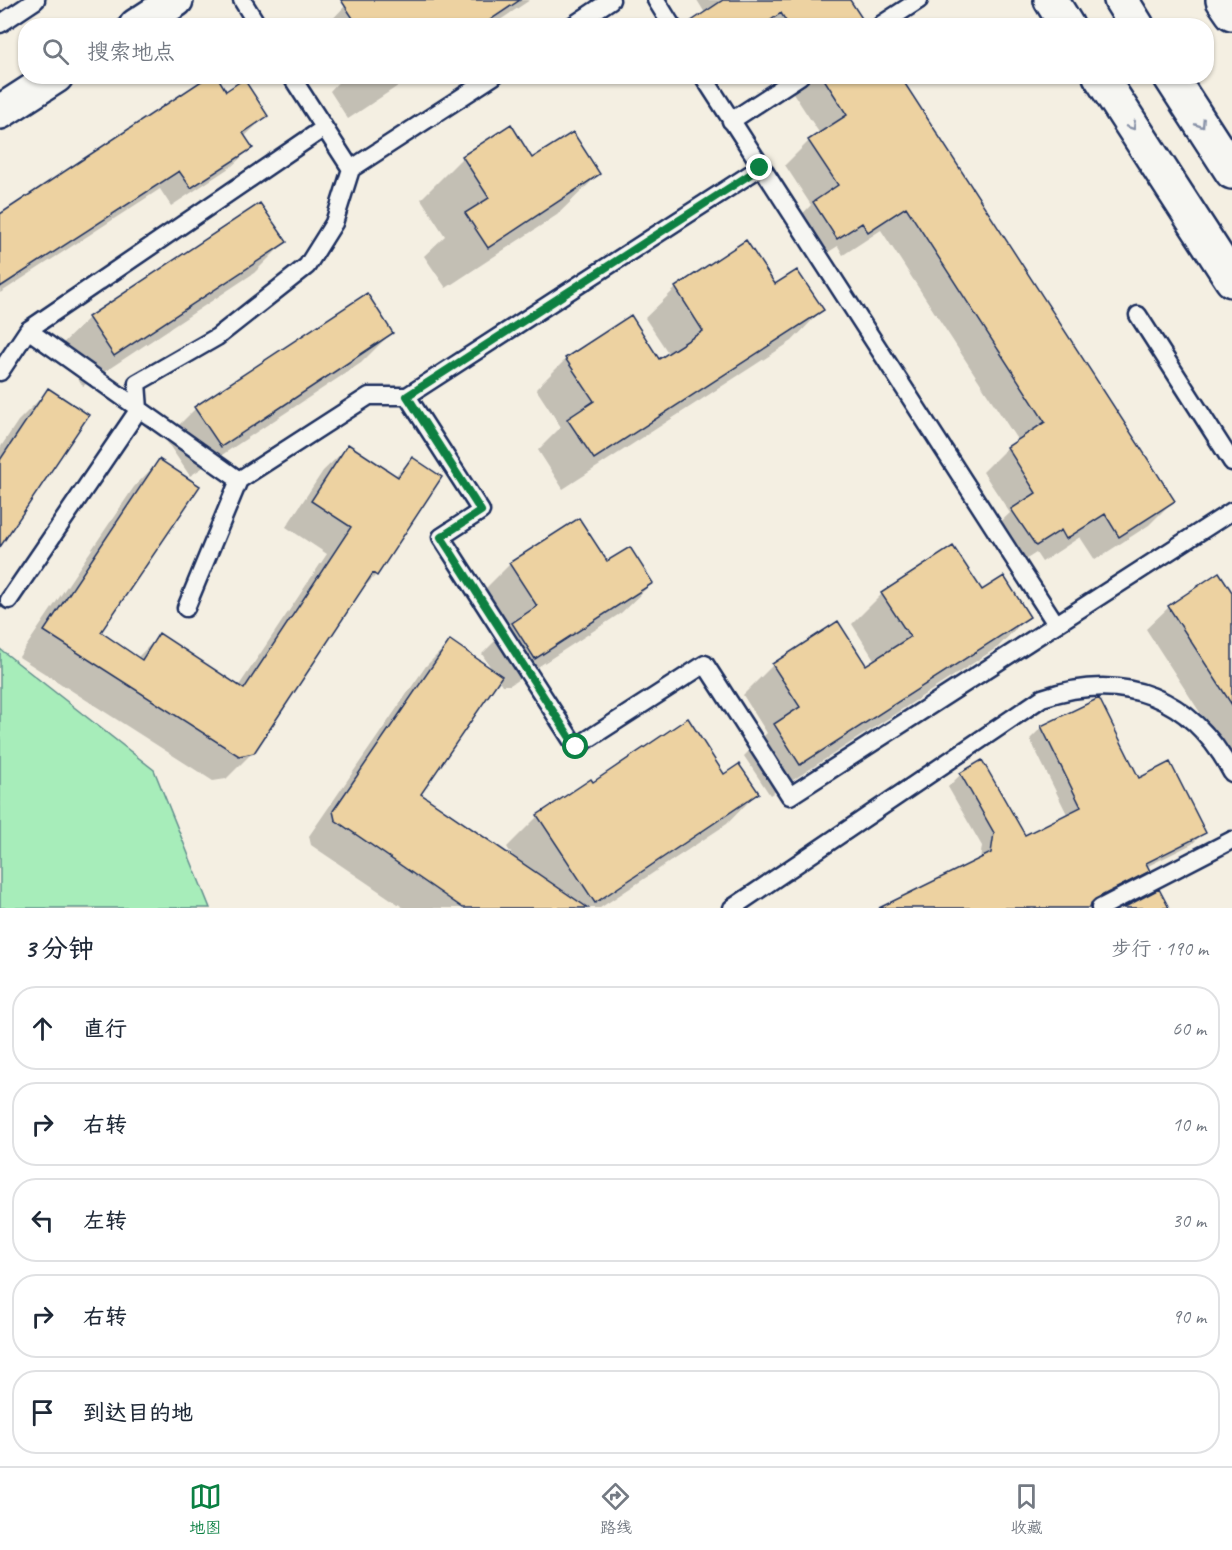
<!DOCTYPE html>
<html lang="zh">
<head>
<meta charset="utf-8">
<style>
  :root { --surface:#fff; --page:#f6f6f7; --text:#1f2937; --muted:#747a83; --line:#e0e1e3; --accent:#0b8043 }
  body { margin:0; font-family:Caveat,"LXGW WenKai TC",sans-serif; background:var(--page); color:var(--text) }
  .stop { position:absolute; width:18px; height:18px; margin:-14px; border:4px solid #0b8043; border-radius:50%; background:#fff }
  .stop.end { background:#0b8043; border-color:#fff; box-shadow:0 2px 6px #0008 }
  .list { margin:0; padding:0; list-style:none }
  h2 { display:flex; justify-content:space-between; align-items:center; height:78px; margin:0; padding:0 24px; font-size:26px }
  h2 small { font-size:20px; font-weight:400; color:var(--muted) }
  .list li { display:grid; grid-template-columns:39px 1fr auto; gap:18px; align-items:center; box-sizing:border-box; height:84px; margin:0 12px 12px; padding:0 12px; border:2px solid var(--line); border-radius:24px }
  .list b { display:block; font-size:22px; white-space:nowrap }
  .list em { font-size:20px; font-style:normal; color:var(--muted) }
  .icon { flex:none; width:33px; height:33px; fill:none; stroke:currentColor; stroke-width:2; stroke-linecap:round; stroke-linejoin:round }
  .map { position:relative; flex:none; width:1232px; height:908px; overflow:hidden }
  .search { position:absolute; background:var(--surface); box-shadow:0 2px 4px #0004; left:18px; right:18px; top:18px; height:66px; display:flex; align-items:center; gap:15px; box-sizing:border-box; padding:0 21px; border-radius:24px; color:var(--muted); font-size:22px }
  .sheet { height:558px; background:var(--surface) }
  nav { display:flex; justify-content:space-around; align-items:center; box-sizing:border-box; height:84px; border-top:2px solid var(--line); background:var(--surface); font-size:16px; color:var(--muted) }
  nav a { display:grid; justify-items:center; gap:3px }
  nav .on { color:var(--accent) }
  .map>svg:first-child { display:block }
  .green { fill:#a7edba; stroke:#618e8c; stroke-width:1.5 }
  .shadow { fill:#0003 }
  .building { fill:#edd2a1; stroke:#1b2f5e; stroke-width:1.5 }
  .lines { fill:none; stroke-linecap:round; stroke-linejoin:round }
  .lane-casing { stroke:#1b2f5e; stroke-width:21 }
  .street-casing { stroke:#1b2f5e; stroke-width:38 }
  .secondary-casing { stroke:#1b2f5e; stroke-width:38 }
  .highway-casing { stroke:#1b2f5e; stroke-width:38 }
  .lane { stroke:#f6f6f2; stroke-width:16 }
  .street { stroke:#f6f6f2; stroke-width:33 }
  .secondary { stroke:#f6f6f2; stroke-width:33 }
  .highway { stroke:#f6f6f2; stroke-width:33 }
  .oneway { stroke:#8892a8 }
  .route { stroke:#0b8043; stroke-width:8 }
</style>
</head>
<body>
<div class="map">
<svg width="1232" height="908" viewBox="0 0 1232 908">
  <rect width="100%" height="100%" fill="#f4efe2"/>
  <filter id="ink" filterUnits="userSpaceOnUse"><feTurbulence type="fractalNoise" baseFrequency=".0167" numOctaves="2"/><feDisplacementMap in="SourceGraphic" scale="12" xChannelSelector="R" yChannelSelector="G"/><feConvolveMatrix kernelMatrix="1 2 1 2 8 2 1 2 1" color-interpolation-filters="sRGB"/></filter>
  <g filter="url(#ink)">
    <!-- green -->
    <path class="green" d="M 0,649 L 154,770 L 210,908 L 0,908 Z"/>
    <!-- shadow -->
    <path class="shadow" d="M 355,0 L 530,0 L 491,26 L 326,26 L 345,6 Z
      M 697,0 L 847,0 L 864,26 L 693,26 L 705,13 Z
      M 344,76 L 413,76 L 348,119 L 330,91 Z
      M 782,76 L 897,76 L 1173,501 L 1149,525 L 1095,560 L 1080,537 L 1042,562 L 1036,553 L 1011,569 L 988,534 L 1010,513 L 983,472 L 1007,448 L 1018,441 L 881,230 L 843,255 L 838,246 L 812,262 L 790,227 L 811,205 L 785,165 L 809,141 L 820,134 Z
      M 226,93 L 266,116 L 244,137 L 251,148 L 232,166 L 171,206 L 160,189 L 0,293 L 0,216 Z
      M 510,127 L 532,160 L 599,174 L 557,215 L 446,288 L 424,256 L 445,236 L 421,199 L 463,157 Z
      M 285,242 L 254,273 L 83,386 L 58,348 L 89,318 Z
      M 775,286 L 822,310 L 792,341 L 563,489 L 538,450 L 561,427 L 536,389 L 566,359 L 659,361 L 669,354 L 645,318 L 676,288 Z
      M 391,333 L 361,363 L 190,476 L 165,439 L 195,409 Z
      M 49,390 L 0,544 L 0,448 L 18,421 Z
      M 349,446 L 395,476 L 412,459 L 376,575 L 359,592 L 253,752 L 226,779 L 213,781 L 19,657 L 134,487 L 159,461 L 99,633 L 137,658 L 160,635 L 238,687 L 327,554 L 286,527 L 323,471 Z
      M 607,563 L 652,583 L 621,613 L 510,685 L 502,685 L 498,679 L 419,795 L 516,861 L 507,847 L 538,816 L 591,781 L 593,784 L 724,776 L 757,793 L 727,824 L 600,908 L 404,908 L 311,845 L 309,836 L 426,666 L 450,642 L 493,671 L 482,654 L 504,632 L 480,594 L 510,564 Z
      M 981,592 L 1028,616 L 998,647 L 770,795 L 744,756 L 767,733 L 743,695 L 773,665 L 866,667 L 875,661 L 852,624 L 882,594 Z
      M 1232,594 L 1232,762 L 1146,629 L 1169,607 Z
      M 1042,727 L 1138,780 L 1204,832 L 1192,844 L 1146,867 L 1148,870 L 1136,882 L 1111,895 L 1107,887 L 980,860 L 982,846 L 948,787 L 960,775 L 982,762 L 1024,837 L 1068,816 L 1030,739 Z"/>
    <!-- building -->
    <path class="building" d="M 341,0 L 520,0 L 481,26 L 358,26 Z
      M 723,0 L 850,0 L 867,26 L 789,26 L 781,13 L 762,26 L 684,26 Z
      M 209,76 L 217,76 L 226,91 L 244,79 L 268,116 L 243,133 L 253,148 L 191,188 L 179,171 L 0,287 L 0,214 Z
      M 822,76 L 900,76 L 1175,501 L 1119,537 L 1105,514 L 1066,539 L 1061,530 L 1036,546 L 1011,509 L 1036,493 L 1007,447 L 1045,422 L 906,207 L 868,232 L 862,223 L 837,239 L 813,202 L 838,185 L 808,140 L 847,115 Z
      M 511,124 L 532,158 L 573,132 L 600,174 L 488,248 L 465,213 L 489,198 L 462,156 Z
      M 260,203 L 287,242 L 114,356 L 88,317 Z
      M 746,240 L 775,284 L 797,270 L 824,310 L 594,459 L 567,419 L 594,401 L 565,358 L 631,315 L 659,359 L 703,331 L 675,287 Z
      M 367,293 L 393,333 L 221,447 L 194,407 Z
      M 48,388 L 89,415 L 0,547 L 0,460 Z
      M 348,444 L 398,477 L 412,457 L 442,477 L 377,576 L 373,573 L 254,753 L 239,756 L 44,631 L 159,459 L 200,486 L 101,632 L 142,660 L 159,633 L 244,689 L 351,527 L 311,501 Z
      M 579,518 L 607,561 L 630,547 L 653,583 L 535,659 L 512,623 L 537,606 L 509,563 Z
      M 953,546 L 982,590 L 1004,576 L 1030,617 L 800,765 L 774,724 L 800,707 L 772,664 L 838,621 L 866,665 L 910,637 L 881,593 Z
      M 1219,572 L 1232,592 L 1232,705 L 1168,606 Z
      M 450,640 L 502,676 L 421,794 L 588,908 L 463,908 L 335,820 L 333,811 Z
      M 1099,698 L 1139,778 L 1170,762 L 1206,833 L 1146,863 L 1150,871 L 1095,899 L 1091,903 L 1090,908 L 879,908 L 991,853 L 994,833 L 960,773 L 982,760 L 1025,835 L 1081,807 L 1041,726 Z
      M 688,718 L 724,774 L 739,764 L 759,793 L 595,903 L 537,815 L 591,779 L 593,782 Z
      M 1159,889 L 1169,908 L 1123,908 Z"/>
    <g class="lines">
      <defs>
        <path id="lane" d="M 242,0 L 258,26
          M 656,0 L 672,26
          M 0,24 L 36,0
          M 882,24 L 919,0
          M 572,26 L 611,0
          M 291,76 L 351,169 L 494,76
          M 703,76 L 1056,624
          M 731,121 L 800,76
          M 1138,315 L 1232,462
          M 28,330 L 239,480
          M 0,372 L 28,330 L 324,128
          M 407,396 L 481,511 L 441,537 L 576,747 L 705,664 L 790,796 L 1232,511
          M 9,600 L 139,409 L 137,383 L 217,337 L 307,266 L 334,223 L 351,169
          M 186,608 L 239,480 L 369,396 L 407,396 L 761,167
          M 732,908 L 1042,698 C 1124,670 1192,697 1232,773
          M 1100,908 L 1232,840"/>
        <path id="street" d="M 136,26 L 176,0
          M 0,112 L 56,76"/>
        <path id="secondary" d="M 1051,0 L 1067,26
          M 1100,76 L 1232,280"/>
        <path id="highway" d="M 1121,0 L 1137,26
          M 1223,0 L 1232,13
          M 1170,76 L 1232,172"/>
      </defs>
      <!-- lane casing -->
      <use href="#lane" class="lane-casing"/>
      <!-- street casing -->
      <use href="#street" class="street-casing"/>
      <!-- secondary casing -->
      <use href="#secondary" class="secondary-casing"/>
      <!-- highway casing -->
      <use href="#highway" class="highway-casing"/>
      <!-- lane -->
      <use href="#lane" class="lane"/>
      <!-- street -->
      <use href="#street" class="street"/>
      <!-- secondary -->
      <use href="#secondary" class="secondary"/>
      <!-- highway -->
      <use href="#highway" class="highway"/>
    </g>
    <!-- one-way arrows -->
    <defs><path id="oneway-chevron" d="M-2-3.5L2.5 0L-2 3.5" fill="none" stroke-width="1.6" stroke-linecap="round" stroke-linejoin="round" transform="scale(1.5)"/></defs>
    <g class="oneway">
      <use href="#oneway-chevron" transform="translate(1201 124) rotate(57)"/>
      <use href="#oneway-chevron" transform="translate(1132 126) rotate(57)"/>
    </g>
  </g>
  <g class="lines" filter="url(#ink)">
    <!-- route -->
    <path class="route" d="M 576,747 L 441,537 L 481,511 L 407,396 L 760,168"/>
  </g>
</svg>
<div class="stop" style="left:576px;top:747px"></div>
<div class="stop end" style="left:760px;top:168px"></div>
<div class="search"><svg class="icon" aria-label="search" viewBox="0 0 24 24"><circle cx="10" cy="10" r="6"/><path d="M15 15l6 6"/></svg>搜索地点</div>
</div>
<section class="sheet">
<h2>3 分钟<small>步行 · 190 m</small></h2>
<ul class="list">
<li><svg class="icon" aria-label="ahead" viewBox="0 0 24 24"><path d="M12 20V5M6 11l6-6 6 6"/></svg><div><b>直行</b></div><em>60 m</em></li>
<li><svg class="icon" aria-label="right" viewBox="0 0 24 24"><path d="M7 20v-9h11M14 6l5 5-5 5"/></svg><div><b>右转</b></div><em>10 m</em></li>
<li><svg class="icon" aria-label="left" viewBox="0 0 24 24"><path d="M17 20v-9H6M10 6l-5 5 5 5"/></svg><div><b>左转</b></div><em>30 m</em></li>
<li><svg class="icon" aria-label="right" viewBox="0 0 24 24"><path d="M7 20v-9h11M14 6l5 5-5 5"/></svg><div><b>右转</b></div><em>90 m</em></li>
<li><svg class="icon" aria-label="arrive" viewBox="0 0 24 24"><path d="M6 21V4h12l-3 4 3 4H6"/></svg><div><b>到达目的地</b></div></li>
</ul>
</section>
<nav>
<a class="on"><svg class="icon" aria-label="map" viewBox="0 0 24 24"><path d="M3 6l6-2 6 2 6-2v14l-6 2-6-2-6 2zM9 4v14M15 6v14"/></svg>地图</a>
<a><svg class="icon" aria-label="directions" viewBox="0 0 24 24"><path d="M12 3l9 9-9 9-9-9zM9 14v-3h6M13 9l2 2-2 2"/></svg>路线</a>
<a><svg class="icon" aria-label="saved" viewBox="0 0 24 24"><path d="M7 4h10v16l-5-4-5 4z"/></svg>收藏</a>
</nav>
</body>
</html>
